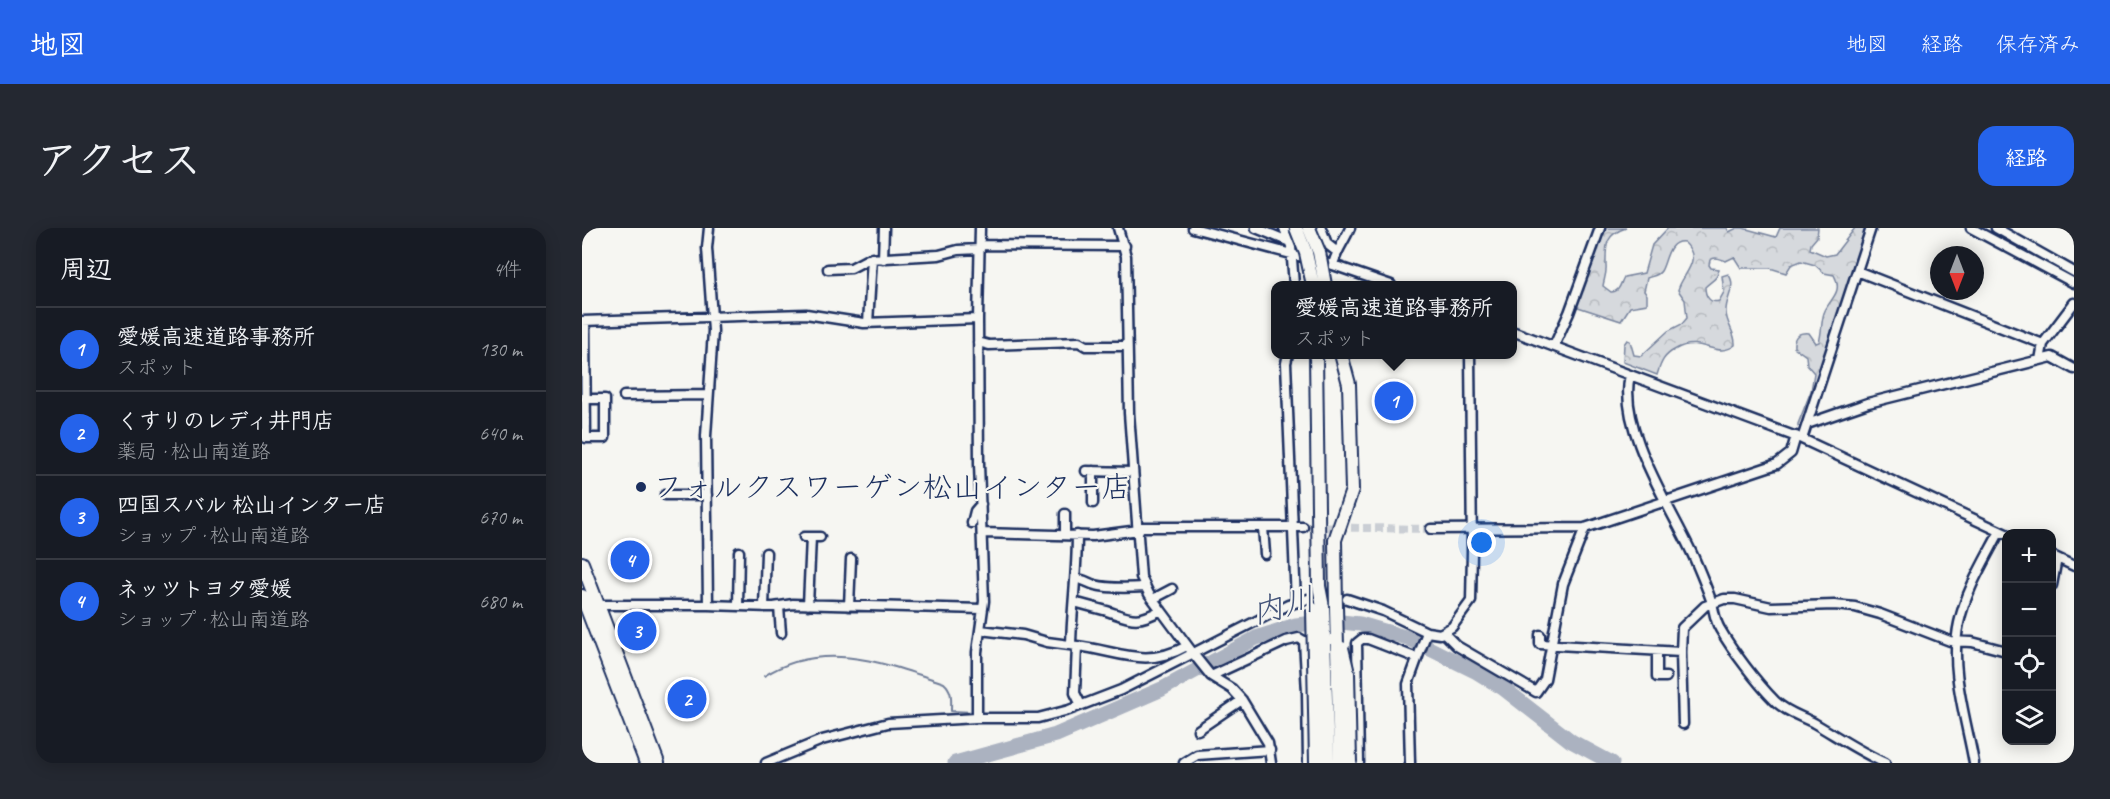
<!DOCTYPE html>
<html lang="ja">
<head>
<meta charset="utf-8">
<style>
  :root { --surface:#171b24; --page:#242831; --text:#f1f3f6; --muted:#9ea1a6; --line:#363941; --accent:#2563eb }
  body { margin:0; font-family:Caveat,"Klee One",sans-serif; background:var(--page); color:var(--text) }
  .controls { position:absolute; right:18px; bottom:18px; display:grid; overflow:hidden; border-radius:12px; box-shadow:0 3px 15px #0003 }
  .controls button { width:54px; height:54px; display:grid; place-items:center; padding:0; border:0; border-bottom:2px solid var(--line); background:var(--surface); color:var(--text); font:30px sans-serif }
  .compass { position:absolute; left:1348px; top:18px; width:54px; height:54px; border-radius:50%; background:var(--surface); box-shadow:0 3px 15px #0003; rotate:180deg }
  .you { position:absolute; left:900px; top:315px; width:21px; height:21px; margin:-15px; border:4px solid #fff; border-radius:50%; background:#1a73e8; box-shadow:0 0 0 9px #1a73e833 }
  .badge { display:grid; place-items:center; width:39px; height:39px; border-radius:50%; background:var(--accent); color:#fff; font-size:20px; font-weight:700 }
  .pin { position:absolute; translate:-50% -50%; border:3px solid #fff; box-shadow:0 2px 6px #0006 }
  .popup { position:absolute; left:689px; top:53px; width:246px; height:78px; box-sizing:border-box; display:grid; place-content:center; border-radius:12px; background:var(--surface); filter:drop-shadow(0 2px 4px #0005); font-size:20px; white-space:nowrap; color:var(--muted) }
  .popup b { font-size:22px; color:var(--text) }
  .popup::after { content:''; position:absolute; left:50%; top:100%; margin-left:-12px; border:12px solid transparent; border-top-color:var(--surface) }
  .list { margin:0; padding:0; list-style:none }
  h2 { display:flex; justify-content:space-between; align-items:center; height:78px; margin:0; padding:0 24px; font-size:26px }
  h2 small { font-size:20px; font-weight:400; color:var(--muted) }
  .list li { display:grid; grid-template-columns:39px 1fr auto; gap:18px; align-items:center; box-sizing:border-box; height:84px; padding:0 24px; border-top:2px solid var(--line) }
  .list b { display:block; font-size:22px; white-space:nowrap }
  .list p { margin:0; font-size:20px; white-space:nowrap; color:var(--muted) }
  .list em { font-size:20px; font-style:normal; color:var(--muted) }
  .icon { flex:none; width:33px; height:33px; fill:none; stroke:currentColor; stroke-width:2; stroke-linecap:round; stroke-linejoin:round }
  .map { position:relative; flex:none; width:1492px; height:535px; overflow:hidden; border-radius:18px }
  header { display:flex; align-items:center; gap:36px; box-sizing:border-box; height:84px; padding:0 30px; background:var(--accent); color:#fff }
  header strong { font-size:28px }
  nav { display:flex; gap:33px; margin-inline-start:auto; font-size:21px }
  .intro { display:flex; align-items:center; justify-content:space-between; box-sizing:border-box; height:144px; padding:0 36px }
  h1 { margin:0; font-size:42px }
  .button { padding:15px 27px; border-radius:18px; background:var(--accent); color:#fff; font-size:21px; font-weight:700 }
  main { display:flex; gap:36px; padding:0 36px }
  aside { flex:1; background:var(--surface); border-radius:18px; box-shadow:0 3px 15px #0003 }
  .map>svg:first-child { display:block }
  .forest { fill:url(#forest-crowns); stroke:#78849e; stroke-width:1.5 }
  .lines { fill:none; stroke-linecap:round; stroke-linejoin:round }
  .stream { stroke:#717e99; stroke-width:2 }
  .river { stroke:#abb2c0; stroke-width:15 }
  .minor-tunnel { stroke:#caced4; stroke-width:8; stroke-dasharray:8 4; stroke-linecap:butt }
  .minor-casing { stroke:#1b2f5e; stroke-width:13 }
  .highway-casing { stroke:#1b2f5e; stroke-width:16 }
  .minor { stroke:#f6f6f2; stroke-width:8 }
  .highway { stroke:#f6f6f2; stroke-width:12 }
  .highway-bridge-casing { stroke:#1b2f5e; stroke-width:16; stroke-linecap:butt }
  .highway-bridge { stroke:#f6f6f2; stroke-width:12 }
  .poi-dot { fill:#1b2f5e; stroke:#f6f6f2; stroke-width:2 }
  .labels { text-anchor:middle; stroke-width:4.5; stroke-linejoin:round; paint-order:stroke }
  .poi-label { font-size:30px; fill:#1b2f5e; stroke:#f6f6f2; text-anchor:start }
  .water-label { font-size:32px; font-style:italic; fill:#46567b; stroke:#f6f6f2 }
</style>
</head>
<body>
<header>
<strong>地図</strong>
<nav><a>地図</a><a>経路</a><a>保存済み</a></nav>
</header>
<div class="intro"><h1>アクセス</h1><a class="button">経路</a></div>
<main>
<aside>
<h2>周辺<small>4件</small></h2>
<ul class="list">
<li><span class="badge">1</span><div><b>愛媛高速道路事務所</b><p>スポット</p></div><em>130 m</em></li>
<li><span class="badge">2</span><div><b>くすりのレディ井門店</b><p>薬局 · 松山南道路</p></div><em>640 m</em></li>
<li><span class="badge">3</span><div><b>四国スバル 松山インター店</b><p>ショップ · 松山南道路</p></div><em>670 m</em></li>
<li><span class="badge">4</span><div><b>ネッツトヨタ愛媛</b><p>ショップ · 松山南道路</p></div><em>680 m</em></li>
</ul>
</aside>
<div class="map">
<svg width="1492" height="535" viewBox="0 0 1492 535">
  <defs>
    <pattern id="forest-crowns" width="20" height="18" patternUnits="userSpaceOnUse" patternTransform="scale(1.5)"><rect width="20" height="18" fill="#d6d9dd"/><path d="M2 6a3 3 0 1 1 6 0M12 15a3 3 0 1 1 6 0" fill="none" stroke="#b7bbc0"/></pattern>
  </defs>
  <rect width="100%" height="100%" fill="#f6f6f2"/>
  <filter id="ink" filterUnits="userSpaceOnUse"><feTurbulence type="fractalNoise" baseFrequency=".0167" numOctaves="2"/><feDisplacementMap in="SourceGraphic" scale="12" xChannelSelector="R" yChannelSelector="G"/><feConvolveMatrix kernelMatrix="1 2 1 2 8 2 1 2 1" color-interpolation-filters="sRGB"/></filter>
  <g filter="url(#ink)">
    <!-- forest -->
    <path class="forest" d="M 1023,0 L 1044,0 C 1022,7 1024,18 1024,38 C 1025,45 1022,51 1021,58 L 1029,64 C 1038,64 1038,56 1042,49 L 1062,45 L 1070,17 L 1086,0 L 1145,0 L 1147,4 L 1155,0 L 1161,0 L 1194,9 L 1198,0 L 1236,0 L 1235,9 L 1229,16 L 1228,21 L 1244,28 L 1253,26 L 1273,0 L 1286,0 L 1220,199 L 1216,198 L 1216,196 L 1229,163 L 1232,145 L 1225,137 L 1224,128 L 1212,119 C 1211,108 1217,104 1227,105 L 1234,115 L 1237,114 C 1240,105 1239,94 1242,85 C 1247,71 1262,65 1252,47 L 1242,45 L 1233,37 L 1219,33 L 1209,37 L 1204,45 L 1188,40 L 1159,40 L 1152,29 L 1144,33 C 1137,31 1134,28 1128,32 L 1127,37 L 1129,40 L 1137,41 C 1136,51 1130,52 1123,59 C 1123,67 1127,76 1137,73 L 1142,64 L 1140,48 L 1146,46 C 1156,58 1143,70 1144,84 C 1144,96 1154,105 1153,117 C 1135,132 1119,107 1094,121 C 1082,127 1079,134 1075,147 L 1041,134 L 1042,116 L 1045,112 L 1048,113 L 1052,127 L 1059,128 L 1086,103 L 1100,96 L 1105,90 L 1103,72 L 1096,62 C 1100,46 1122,32 1102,14 C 1085,12 1085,33 1079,43 C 1076,48 1070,48 1065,50 L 1062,63 L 1065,67 L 1065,76 L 1048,79 L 1039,93 L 993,78 Z"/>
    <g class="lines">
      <!-- stream -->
      <path class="stream" d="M 182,448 C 241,411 302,435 362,455 C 371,463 369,472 369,483 L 392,484"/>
      <!-- river -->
      <path class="river" d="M 373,535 L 474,507 L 580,461 L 674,410 L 714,397 L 750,393 L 778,396 L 826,410 L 895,444 L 921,460 L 989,513 L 1030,535"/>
      <!-- minor-tunnel -->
      <path class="minor-tunnel" d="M 721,299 L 849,301"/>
      <defs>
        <path id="minor" d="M 536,0 L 544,28 L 547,185 L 559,349 L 567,366 L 613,428 L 629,448 L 650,461 L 660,472 L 686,515 L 689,535
          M 611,0 L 751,37 L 809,57
          M 674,0 L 708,14
          M 702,0 L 709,18 L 712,57
          M 739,0 L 745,16 L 754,23
          M 1389,0 L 1492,55
          M 1414,0 L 1492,44
          M 398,17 L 543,18
          M 301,31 L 302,0
          M 751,37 C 754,23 762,14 768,0
          M 246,41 L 269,40 L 286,31 L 357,27 L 376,22 L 398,21
          M 1275,43 L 1461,116
          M 0,93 L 224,86 L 282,95 L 396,91 L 398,0
          M 3,93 L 4,210 L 23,210 L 23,171 L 3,171
          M 286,95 L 290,30
          M 930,103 L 1220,211 L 1424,306
          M 396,114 L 407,117 L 497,114 L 504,118 L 545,118
          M 972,118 L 987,85 L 1018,0
          M 706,126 L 704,135 L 714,374
          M 1458,132 L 1470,129 L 1492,141
          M 1048,147 C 1035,201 1091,282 1113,332 C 1119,346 1125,360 1130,375 C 1132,383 1133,393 1138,401 C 1150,422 1175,455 1193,473 C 1204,484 1219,488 1232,495 C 1256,509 1278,524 1303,535
          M 42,168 L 126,167
          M 1225,196 L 1286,175 L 1458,132 L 1461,116 L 1492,75
          M 1220,211 L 1289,0
          M 504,243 L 551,244
          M 83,267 L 125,267
          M 511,275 L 511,243
          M 390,295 L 393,283 L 399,276
          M 556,299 L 721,299
          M 681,299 L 683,326
          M 849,301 L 1003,300 L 1195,236 L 1209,225 L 1214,208
          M 401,305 L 511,308 L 557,302
          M 483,306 L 483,286
          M 222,309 L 238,309
          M 1471,328 L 1492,338
          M 494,351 C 502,351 506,355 513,357 C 528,361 547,360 563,359
          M 1470,357 L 1475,330
          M 571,371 L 590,361
          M 765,371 L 801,383 L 845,404 L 858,406 L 870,399 L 889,373 L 890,323 L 888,126
          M 492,374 C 503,377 514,380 525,383 C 549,391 554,396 579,382
          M 12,377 L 126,377 L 124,208 L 131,103 L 125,20 L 127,0
          M 126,377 L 192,379 L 211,376 L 400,381
          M 226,377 L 229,309
          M 156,378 L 157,324
          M 267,378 L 269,331
          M 182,379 L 184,325
          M 197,379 L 199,405
          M 398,402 L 441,407 L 465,414 L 495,418
          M 862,405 L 875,418 L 954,464 L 963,451 L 981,356 L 1003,300
          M 958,407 L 958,416 L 1099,424 L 1100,400 L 1123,378 L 1142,371 L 1153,371 L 1189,379 L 1252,377 L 1273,379 L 1298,386 L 1368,413 L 1390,414 L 1424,423
          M 489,416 C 490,380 495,344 495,307
          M 1075,423 L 1075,449 L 1084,449
          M 1099,424 L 1101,496
          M 629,448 L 704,413 L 717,410 L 722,413 L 725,464
          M 499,477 L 493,465 L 495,418 C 537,423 563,441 605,418
          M 395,490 L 395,424 L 402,373 L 397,236 L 396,91
          M 616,502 L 660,472
          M 184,535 L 240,512 L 306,495 L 395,490 L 456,490 L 487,482 L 539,462 L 706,377 L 726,371
          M 602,535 L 615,527 L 688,522
          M 726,535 L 725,464 L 729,464
          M 777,535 L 775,415 L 780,411 L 786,411 L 835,430
          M 828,535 L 826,456 L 845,404
          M 1392,535 C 1384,490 1367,440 1377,395 C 1384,362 1403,332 1418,303"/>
        <path id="highway" d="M 734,126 L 737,358 L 741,379
          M 0,335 L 76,535
          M 0,368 L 64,535
          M 754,379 L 753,312 L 770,262 L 767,156 L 759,126"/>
      </defs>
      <!-- minor casing -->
      <use href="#minor" class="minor-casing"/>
      <!-- highway casing -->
      <use href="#highway" class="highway-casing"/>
      <!-- minor -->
      <use href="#minor" class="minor"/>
      <!-- highway -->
      <use href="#highway" class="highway"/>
      <defs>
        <path id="highway-bridge" d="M 714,0 L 724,25 L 731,57
          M 727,0 L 737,24 L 743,57
          M 741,379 L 746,535
          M 754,379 L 758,535
          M 731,381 L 734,535
          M 760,420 L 766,445 L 768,535"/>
      </defs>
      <!-- highway-bridge casing -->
      <use href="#highway-bridge" class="highway-bridge-casing"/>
      <!-- highway-bridge -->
      <use href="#highway-bridge" class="highway-bridge"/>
    </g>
  </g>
  <!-- markers -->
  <circle class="poi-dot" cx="59" cy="259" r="6"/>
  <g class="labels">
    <!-- poi labels -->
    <g class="poi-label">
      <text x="71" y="269">フォルクスワーゲン松山インター店</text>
    </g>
    <!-- water labels -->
    <g class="water-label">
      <text transform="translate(701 377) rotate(-14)" y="11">内川</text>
    </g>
  </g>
</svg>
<div class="controls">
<button>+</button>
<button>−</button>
<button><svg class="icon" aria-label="locate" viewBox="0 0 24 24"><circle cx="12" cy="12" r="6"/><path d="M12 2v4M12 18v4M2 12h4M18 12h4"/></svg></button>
<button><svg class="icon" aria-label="layers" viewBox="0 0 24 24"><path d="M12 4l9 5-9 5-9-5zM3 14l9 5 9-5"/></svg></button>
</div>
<svg class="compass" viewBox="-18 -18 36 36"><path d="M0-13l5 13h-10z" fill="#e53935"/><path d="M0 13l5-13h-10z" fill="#9ea1a6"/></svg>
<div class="you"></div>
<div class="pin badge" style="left:812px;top:173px">1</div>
<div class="popup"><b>愛媛高速道路事務所</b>スポット</div>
<div class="pin badge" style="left:105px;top:471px">2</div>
<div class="pin badge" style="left:55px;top:403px">3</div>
<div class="pin badge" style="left:48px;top:332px">4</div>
</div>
</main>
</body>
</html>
